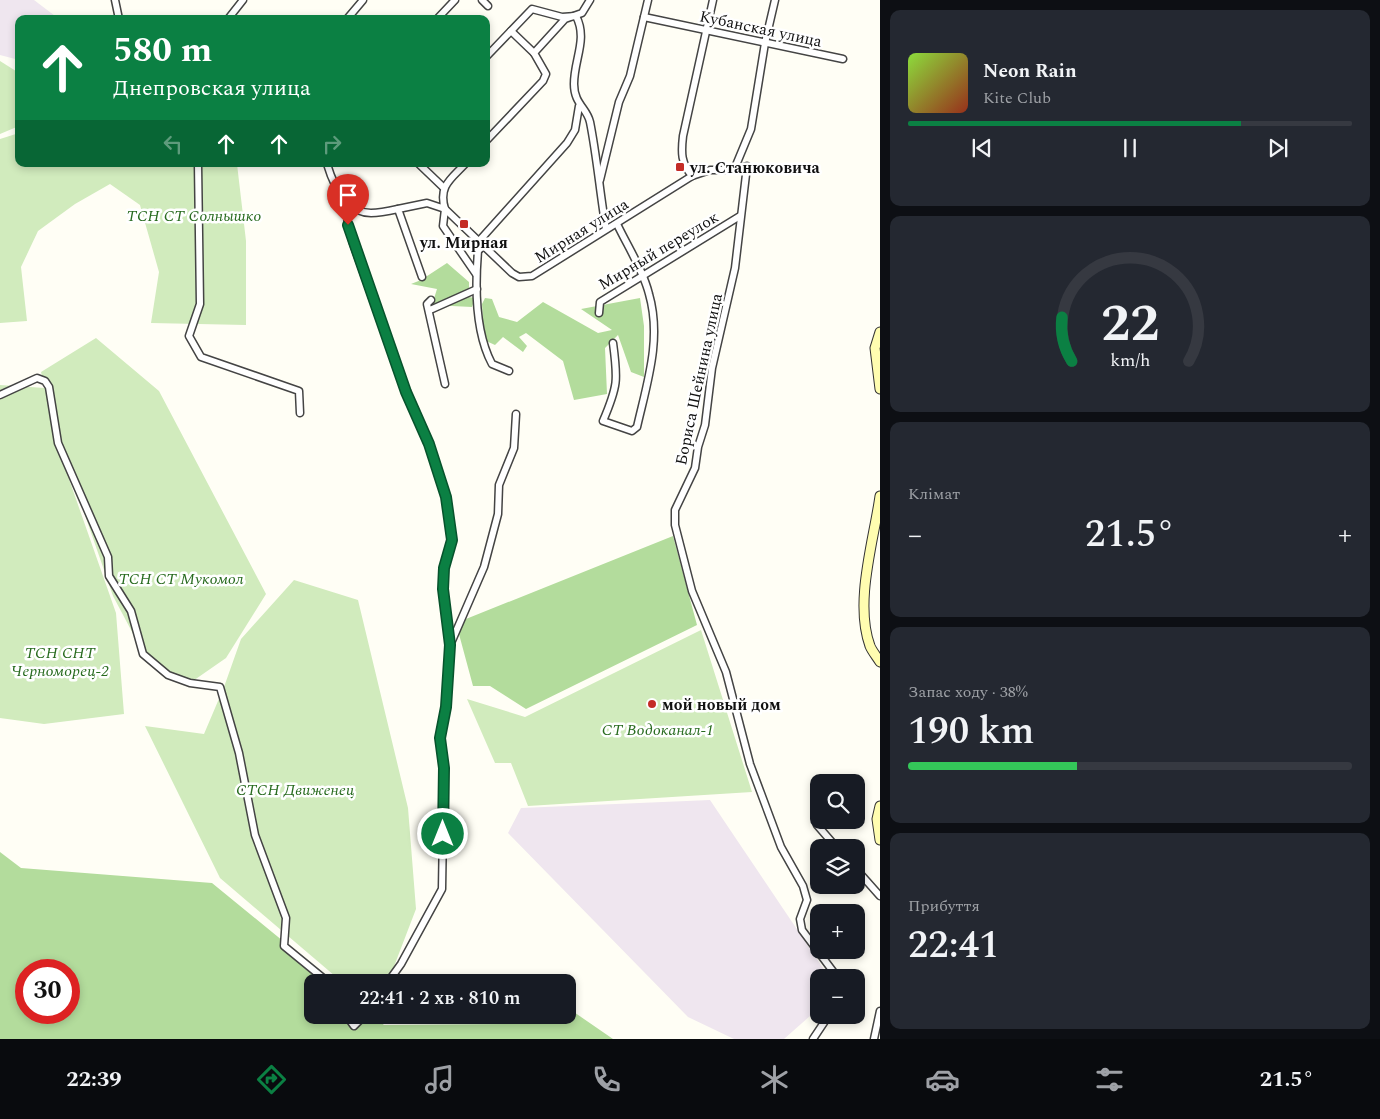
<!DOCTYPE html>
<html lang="uk">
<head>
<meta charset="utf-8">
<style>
	body { margin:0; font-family:Spectral,serif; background:#242831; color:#f1f3f6; height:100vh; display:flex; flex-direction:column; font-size:19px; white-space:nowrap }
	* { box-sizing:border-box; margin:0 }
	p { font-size:16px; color:#9ea1a6 }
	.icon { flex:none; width:28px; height:28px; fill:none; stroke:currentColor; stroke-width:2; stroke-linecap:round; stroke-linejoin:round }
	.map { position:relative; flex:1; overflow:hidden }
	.details { display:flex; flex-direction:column; gap:10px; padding:10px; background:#0d0f14; width:500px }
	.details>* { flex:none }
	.hud { position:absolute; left:15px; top:15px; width:475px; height:152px; border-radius:10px; box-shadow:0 2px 8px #0003; background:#0b8043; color:#fff; overflow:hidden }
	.tools { position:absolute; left:810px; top:774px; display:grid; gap:10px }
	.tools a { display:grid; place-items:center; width:55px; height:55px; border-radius:10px; background:#171b24; box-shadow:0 2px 8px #0003; font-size:25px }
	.speed { position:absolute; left:15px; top:959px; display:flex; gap:10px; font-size:25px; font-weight:700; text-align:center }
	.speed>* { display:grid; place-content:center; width:65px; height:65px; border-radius:50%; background:#171b24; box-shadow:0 2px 8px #0003; line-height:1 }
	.speed .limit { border:8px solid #d22; background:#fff; color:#111 }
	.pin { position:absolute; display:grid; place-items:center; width:42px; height:42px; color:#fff; margin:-51px -21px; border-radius:50% 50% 50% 0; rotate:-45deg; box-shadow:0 0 5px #0007 }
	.pin .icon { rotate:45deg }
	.me { position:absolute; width:55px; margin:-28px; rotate:0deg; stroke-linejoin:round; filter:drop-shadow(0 0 4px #0008) }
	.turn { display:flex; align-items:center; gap:18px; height:105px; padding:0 15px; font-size:22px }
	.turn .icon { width:65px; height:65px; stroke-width:2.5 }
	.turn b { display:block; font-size:35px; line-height:42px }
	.lanes { display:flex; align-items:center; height:48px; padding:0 15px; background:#0003; justify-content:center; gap:25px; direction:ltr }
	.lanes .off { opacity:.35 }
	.big { font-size:38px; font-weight:600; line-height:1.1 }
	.details .tile { flex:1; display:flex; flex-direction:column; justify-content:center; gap:8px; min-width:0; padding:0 18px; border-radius:10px; background:#242831 }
	.details .dial { align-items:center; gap:0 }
	.dial svg { height:130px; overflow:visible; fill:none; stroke:#363941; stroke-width:7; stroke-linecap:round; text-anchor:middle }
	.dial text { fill:#f1f3f6; stroke:none }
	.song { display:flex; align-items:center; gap:15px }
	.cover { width:60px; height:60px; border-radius:8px; background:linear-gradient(135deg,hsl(90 70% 55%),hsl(10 70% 35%)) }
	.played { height:5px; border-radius:2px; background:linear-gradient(90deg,#0b8043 75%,#363941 75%) }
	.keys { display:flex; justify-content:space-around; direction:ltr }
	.heat { display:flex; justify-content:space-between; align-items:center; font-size:28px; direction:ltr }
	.charge { height:8px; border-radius:4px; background:linear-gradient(90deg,#34c759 38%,#363941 0) }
	.trip { position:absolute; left:304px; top:974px; width:272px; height:50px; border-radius:10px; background:#171b24; box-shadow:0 2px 8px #0003; font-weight:600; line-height:50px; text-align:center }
	.menu { display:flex; height:80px; justify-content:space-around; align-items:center; background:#090b0e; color:#9ea1a6 }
	.menu .icon { width:35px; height:35px }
	.menu .current { color:#0b8043 }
	.menu b { font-size:22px; color:#f1f3f6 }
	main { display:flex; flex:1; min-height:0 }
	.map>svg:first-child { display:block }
</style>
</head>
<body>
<main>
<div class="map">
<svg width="880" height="1039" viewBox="0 0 880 1039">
	<rect width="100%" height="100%" fill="#fffef5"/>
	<g fill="#efe6ef">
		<path d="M0 0H34L59 19H19V60L0 55Z"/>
		<path d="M710 800 829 977 819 978V1008L784 1039H734L688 1017 508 833 521 808Z"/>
	</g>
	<g fill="#d1ebbd">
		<path d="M0 61 19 73V126L0 134Z"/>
		<path d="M19 133V164H237L246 241V325L151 323 159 272 140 205 110 184 75 204 38 231 21 267 27 321 0 323V139Z"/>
		<path d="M96 338 159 391 266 594 226 658 190 683 148 662 113 596 87 521 49 403 70 482 116 613 124 714 44 724 0 718V385L45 388 41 372Z"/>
		<path d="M294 580 358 600 408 808 416 909 388 982H342L220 878 145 726 204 734 224 687 241 639Z"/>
		<path d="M701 630 752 792 528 806 511 763H495L467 699 525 717Z"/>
	</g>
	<g fill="#b3dc9c" fill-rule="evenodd">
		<path d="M447 263 469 282V297L475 298 472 307 432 305 437 289 411 284 421 280Z"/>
		<path d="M485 298 492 299 499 317 517 322 543 302 598 333 612 330 581 309 640 298 644 326V377L631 372 618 335 605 348 607 394 574 400 563 361 526 333 519 337 527 346 523 352 503 337 495 345 484 340 482 304Z"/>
		<path d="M673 536 697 625 526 709 490 686H473L456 623Z"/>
		<path d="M0 852 21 868 212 883 333 982H312V1015H372L384 1025 505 1024 531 1015H568V1008L613 1039H0ZM26 970H69V1012H26Z"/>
	</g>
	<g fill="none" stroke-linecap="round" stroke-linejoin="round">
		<defs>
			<g id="street">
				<path d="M115 0 119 19"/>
				<path d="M482 0 488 6"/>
				<path d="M644 17 843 59"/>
				<path d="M228 19 243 0"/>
				<path d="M347 19 363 0"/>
				<path d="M437 19 455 0"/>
				<path d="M511 31 534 53"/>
				<path d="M486 57 532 9 562 17 576 16C588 39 574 59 574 84 574 104 587 108 590 122 597 157 600 194 606 229"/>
				<path d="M486 141 543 81 546 74 534 53 565 19 582 13 590 0"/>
				<path d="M198 164 200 304 189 336 201 357 299 391 300 413"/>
				<path d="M327 164C333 184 345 213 371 213 380 213 389 211 398 209"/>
				<path d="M419 164 444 188"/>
				<path d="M734 170 751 129 765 43 775 0"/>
				<path d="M692 176C681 163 681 153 683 136L713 0"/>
				<path d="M600 180 619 102 630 76 648 0"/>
				<path d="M346 203 348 225 353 243 406 392 429 443 446 497 451 540 444 568 443 589 450 645 446 707 440 738 444 768 442 889 401 964 388 982"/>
				<path d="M445 209 512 273 519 277 532 276 692 176 710 170H734L747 166 735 268 712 368 705 425 698 447 695 468 675 510V525L692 591 726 672 750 764 781 847 803 886 807 900 800 919 802 930 838 978"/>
				<path d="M445 209 443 226 476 274"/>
				<path d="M479 241 567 143 575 130 579 106"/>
				<path d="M484 245 478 251C475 287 475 332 492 364L509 371"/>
				<path d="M422 277 398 209 427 203 445 209C438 186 451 179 465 164"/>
				<path d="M431 300 427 304 445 384"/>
				<path d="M430 310 477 289"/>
				<path d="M599 313 600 302 740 216"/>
				<path d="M613 343C618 380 618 386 603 421L632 431 637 427C647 383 662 339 649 294 643 270 628 247 617 224"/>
				<path d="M0 395 37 378 45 381 49 387 58 443 108 557 109 576 131 611 143 654 168 675 190 683 220 687 239 753 255 835 286 918 284 946 328 982"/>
				<path d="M451 643 484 567 498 514 499 485 514 448 516 414"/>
				<path d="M817 825 837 848"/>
				<path d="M856 869 880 896"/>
				<path d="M346 1015 354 1026 365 1015"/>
				<path d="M813 1039 829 1015"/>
				<path d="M874 1039 880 1011"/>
			</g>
			<g id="secondary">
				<path d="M880 332 875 348 880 389"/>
				<path d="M880 496C874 540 854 602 870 646 872 651 877 657 880 662"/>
				<path d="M880 806 877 819 880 840"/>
			</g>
		</defs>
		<use href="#street" stroke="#444" stroke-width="9"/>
		<use href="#secondary" stroke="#333" stroke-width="11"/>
		<use href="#street" stroke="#fff" stroke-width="6"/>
		<use href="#secondary" stroke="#fffdb0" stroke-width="9"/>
	</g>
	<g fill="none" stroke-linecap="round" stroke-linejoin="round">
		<defs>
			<path id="route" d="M348 225 406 392 429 444 446 497 452 540 444 568 443 589 450 645 446 707 440 738 444 768 443 834"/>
		</defs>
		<use href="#route" stroke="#07532c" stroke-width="12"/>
		<use href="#route" stroke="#0b8043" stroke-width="9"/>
	</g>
	<g fill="#c42c26" stroke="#fff" stroke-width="2">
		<rect x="675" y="162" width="10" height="10" rx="2.5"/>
		<rect x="459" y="219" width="10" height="10" rx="2.5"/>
		<circle cx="652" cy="704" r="5"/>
	</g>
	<g text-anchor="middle" stroke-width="5" stroke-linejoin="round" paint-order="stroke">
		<g font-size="16" fill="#111" stroke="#fff">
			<text transform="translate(761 28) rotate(12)" y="6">Кубанская улица</text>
			<text transform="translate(581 230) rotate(-32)" y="6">Мирная улица</text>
			<text transform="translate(658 250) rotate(-31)" y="6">Мирный переулок</text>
			<text transform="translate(698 379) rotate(-78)" y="6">Бориса Шейнина улица</text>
		</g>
		<g font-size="16" font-weight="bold" fill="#111" stroke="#fff" text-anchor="start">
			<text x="690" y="173">ул. Станюковича</text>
			<text x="464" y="248" text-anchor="middle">ул. Мирная</text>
			<text x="662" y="710">мой новый дом</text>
		</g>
		<g font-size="16" font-style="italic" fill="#286b1f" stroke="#fff">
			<text x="194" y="221">ТСН СТ Солнышко</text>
			<text x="181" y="584">ТСН СТ Мукомол</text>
			<text x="60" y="658">ТСН СНТ<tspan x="60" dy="18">Черноморец-2</tspan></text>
			<text x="658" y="735">СТ Водоканал-1</text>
			<text x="295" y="795">СТСН Движенец</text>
		</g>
	</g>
</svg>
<div class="tools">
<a><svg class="icon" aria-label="search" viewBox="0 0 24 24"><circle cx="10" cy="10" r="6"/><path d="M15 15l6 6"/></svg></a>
<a><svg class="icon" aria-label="layers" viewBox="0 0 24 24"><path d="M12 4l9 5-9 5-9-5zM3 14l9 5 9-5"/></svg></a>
<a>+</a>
<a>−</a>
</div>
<div class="speed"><div class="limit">30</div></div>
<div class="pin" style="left:348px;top:225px;background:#d93025"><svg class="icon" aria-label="arrive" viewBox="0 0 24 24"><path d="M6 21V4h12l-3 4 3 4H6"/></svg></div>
<svg class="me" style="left:443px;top:834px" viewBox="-20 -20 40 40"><circle r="17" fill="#0b8043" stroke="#fff" stroke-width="3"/><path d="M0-11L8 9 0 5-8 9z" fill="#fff"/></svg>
<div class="trip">22:41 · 2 хв · 810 m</div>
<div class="hud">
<div class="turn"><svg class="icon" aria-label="ahead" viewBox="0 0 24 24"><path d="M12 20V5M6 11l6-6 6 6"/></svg><div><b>580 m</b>Днепровская улица</div></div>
<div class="lanes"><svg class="icon off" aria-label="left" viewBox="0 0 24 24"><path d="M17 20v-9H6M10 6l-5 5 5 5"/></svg><svg class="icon" aria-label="ahead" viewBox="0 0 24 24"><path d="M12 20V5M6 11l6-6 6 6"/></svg><svg class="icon" aria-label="ahead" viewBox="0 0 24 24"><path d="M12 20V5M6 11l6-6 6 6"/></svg><svg class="icon off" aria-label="right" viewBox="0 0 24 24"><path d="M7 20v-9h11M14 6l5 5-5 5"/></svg></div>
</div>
</div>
<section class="details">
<div class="tile">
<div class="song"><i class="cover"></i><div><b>Neon Rain</b><p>Kite Club</p></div></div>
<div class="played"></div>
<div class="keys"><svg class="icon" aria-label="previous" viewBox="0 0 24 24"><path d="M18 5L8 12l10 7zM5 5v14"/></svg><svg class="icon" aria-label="pause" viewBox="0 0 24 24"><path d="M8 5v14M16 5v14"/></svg><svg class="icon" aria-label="next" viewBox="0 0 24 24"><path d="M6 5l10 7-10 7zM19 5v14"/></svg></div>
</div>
<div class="tile dial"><svg viewBox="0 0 100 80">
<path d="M14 69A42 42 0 1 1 86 69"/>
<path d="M14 69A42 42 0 0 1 8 42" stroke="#0b8043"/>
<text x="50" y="56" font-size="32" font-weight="700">22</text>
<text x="50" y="72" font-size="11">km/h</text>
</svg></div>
<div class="tile"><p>Клімат</p>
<div class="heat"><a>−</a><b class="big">21.5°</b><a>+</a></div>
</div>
<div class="tile"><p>Запас ходу · 38%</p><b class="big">190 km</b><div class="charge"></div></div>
<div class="tile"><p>Прибуття</p><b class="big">22:41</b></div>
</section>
</main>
<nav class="menu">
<b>22:39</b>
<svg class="icon current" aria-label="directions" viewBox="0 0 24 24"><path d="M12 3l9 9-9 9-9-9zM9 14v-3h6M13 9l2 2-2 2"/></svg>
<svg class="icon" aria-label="music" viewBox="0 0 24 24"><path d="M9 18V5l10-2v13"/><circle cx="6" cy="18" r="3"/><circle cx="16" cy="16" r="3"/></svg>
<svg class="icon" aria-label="phone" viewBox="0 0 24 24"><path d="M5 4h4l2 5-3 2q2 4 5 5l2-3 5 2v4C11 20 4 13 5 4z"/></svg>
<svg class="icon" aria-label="climate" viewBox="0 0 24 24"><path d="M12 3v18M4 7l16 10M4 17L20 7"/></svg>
<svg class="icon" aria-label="car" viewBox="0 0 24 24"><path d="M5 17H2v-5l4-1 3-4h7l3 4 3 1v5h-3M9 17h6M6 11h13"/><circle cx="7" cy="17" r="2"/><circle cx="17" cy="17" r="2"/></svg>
<svg class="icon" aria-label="filters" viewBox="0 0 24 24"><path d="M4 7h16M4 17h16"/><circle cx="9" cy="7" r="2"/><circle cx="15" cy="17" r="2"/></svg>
<b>21.5°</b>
</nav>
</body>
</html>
